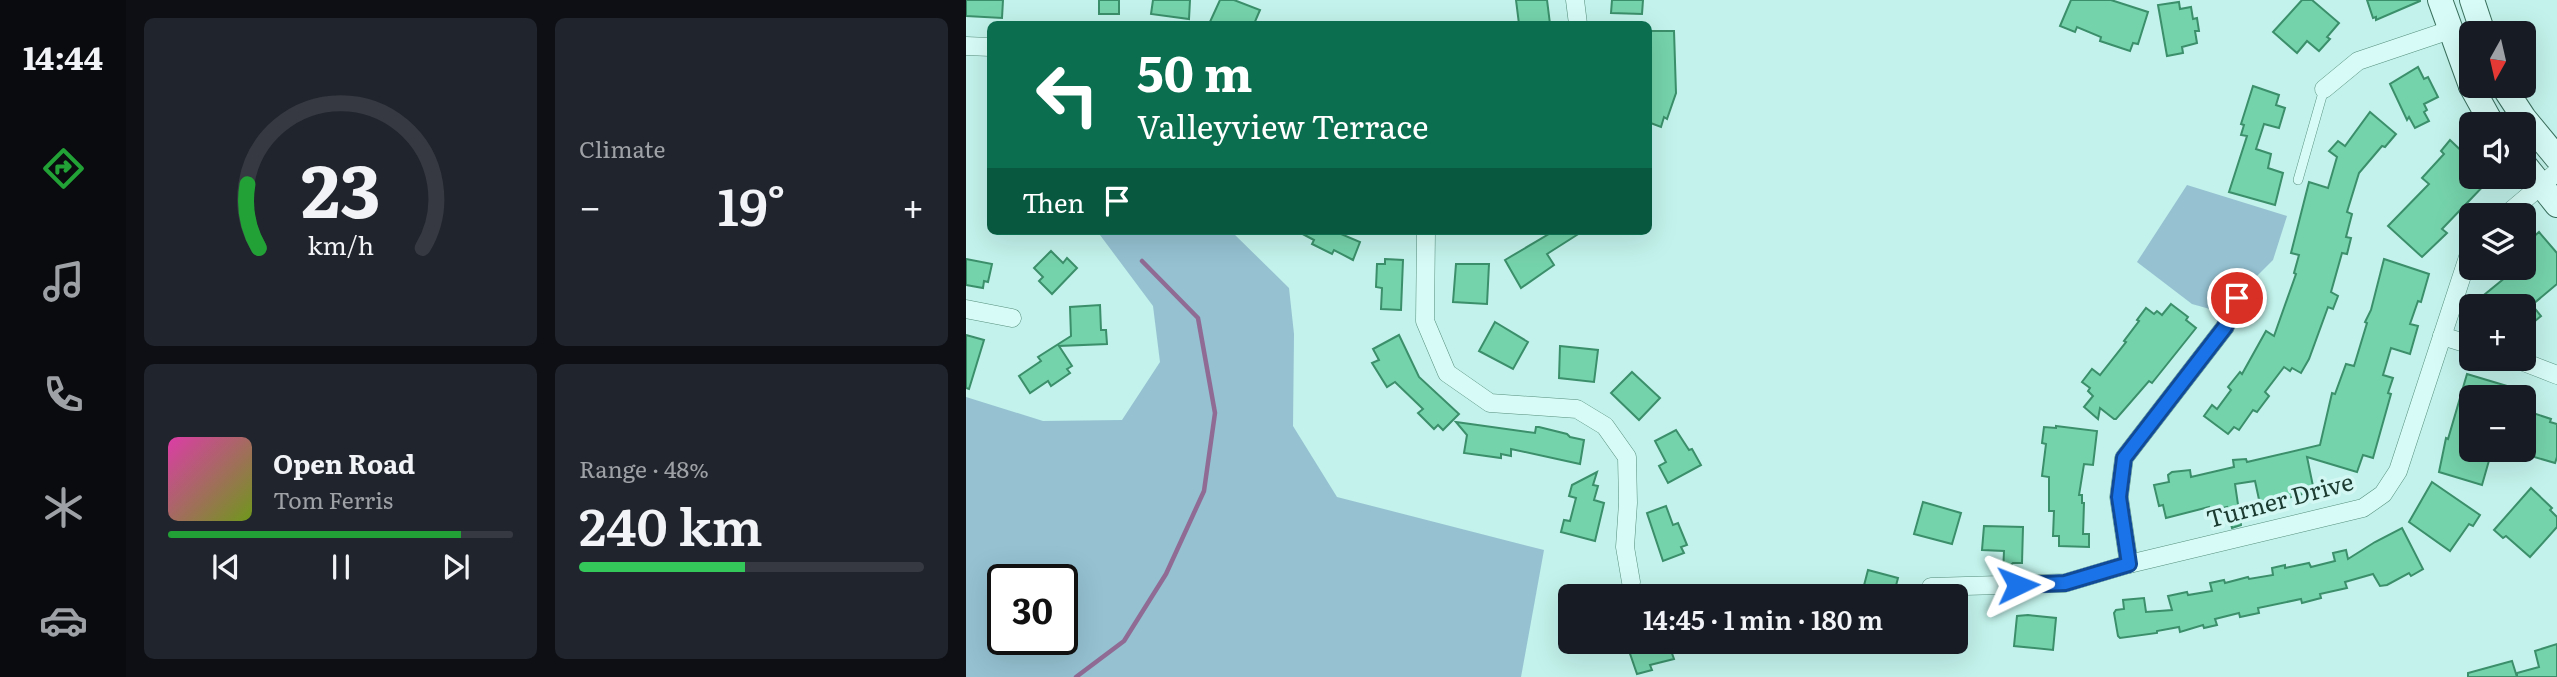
<!DOCTYPE html>
<html lang="en">
<head>
<meta charset="utf-8">
<style>
	body { margin:0; font-family:Literata,serif; background:#20242c; color:#f1f3f6; height:100vh; display:flex; flex-direction:column; font-size:26px; white-space:nowrap }
	* { box-sizing:border-box; margin:0 }
	p { font-size:23px; color:#9ea1a6 }
	.icon { flex:none; width:38px; height:38px; fill:none; stroke:currentColor; stroke-width:2; stroke-linecap:round; stroke-linejoin:round }
	.map { position:relative; flex:1; overflow:hidden }
	.side { display:flex; flex-direction:column; gap:18px; padding:18px; background:#0d0f14; width:840px }
	.side>* { flex:none }
	.guide { position:absolute; left:21px; top:21px; width:665px; height:214px; border-radius:10px; box-shadow:0 7px 28px #0002; background:#0b6e4f; color:#fff; overflow:hidden }
	.needle { width:46px; rotate:188deg }
	.controls { position:absolute; left:1493px; top:21px; display:grid; gap:14px }
	.controls a { display:grid; place-items:center; width:77px; height:77px; border-radius:10px; background:#171b24; box-shadow:0 7px 28px #0002; font-size:35px }
	.speed { position:absolute; left:21px; top:564px; display:flex; gap:14px; font-size:35px; font-weight:700; text-align:center }
	.speed>* { display:grid; place-content:center; width:91px; height:91px; border-radius:50%; background:#171b24; box-shadow:0 7px 28px #0002; line-height:1 }
	.speed .limit { border:4px solid #111; border-radius:10px; background:#fff; color:#111 }
	.pin { position:absolute; display:grid; place-items:center; width:60px; height:60px; color:#fff; margin:-30px; border:4px solid #fff; border-radius:50%; box-shadow:0 2px 7px #0007 }
	.me { position:absolute; width:77px; margin:-38px; rotate:88deg; stroke-linejoin:round; filter:drop-shadow(0 0 5px #0008) }
	.turn { display:flex; align-items:center; gap:24px; height:147px; padding:0 35px; font-size:32px }
	.turn .icon { width:91px; height:91px; stroke-width:2.5 }
	.turn b { display:block; font-size:49px; line-height:60px }
	.then { display:flex; align-items:center; height:66px; padding:0 35px; background:#0003; gap:14px; font-size:26px }
	.big { font-size:52px; font-weight:600; line-height:1.1 }
	.side .card { flex:1; display:flex; flex-direction:column; justify-content:center; gap:10px; min-width:0; padding:0 24px; border-radius:10px; background:#20242c }
	.side .dial { align-items:center; gap:0 }
	.dial svg { height:182px; overflow:visible; fill:none; stroke:#363941; stroke-width:7; stroke-linecap:round; text-anchor:middle }
	.dial text { fill:#f1f3f6; stroke:none }
	.song { display:flex; align-items:center; gap:21px }
	.cover { width:84px; height:84px; border-radius:10px; background:linear-gradient(135deg,hsl(320 70% 55%),hsl(80 70% 35%)) }
	.played { height:7px; border-radius:4px; background:linear-gradient(90deg,#22a236 85%,#363941 85%) }
	.keys { display:flex; justify-content:space-around; direction:ltr }
	.heat { display:flex; justify-content:space-between; align-items:center; font-size:38px; direction:ltr }
	.charge { height:10px; border-radius:5px; background:linear-gradient(90deg,#34c759 48%,#363941 0) }
	.side .tiles { flex:1; display:grid; gap:18px; grid-template-columns:repeat(2,1fr) }
	.trip { position:absolute; left:592px; top:584px; width:410px; height:70px; border-radius:10px; background:#171b24; box-shadow:0 7px 28px #0002; font-weight:600; line-height:70px; text-align:center }
	main { display:flex; flex:1; min-height:0 }
	.tabs { display:flex; flex-direction:column; width:126px; justify-content:space-around; align-items:center; background:#090b0e; color:#9ea1a6 }
	.tabs .icon { width:49px; height:49px }
	.tabs .on { color:#22a236 }
	.tabs b { font-size:32px; color:#f1f3f6 }
	.map>svg:first-child { display:block }
</style>
</head>
<body>
<main>
<nav class="tabs">
<b>14:44</b>
<svg class="icon on" aria-label="directions" viewBox="0 0 24 24"><path d="M12 3l9 9-9 9-9-9zM9 14v-3h6M13 9l2 2-2 2"/></svg>
<svg class="icon" aria-label="music" viewBox="0 0 24 24"><path d="M9 18V5l10-2v13"/><circle cx="6" cy="18" r="3"/><circle cx="16" cy="16" r="3"/></svg>
<svg class="icon" aria-label="phone" viewBox="0 0 24 24"><path d="M5 4h4l2 5-3 2q2 4 5 5l2-3 5 2v4C11 20 4 13 5 4z"/></svg>
<svg class="icon" aria-label="climate" viewBox="0 0 24 24"><path d="M12 3v18M4 7l16 10M4 17L20 7"/></svg>
<svg class="icon" aria-label="car" viewBox="0 0 24 24"><path d="M5 17H2v-5l4-1 3-4h7l3 4 3 1v5h-3M9 17h6M6 11h13"/><circle cx="7" cy="17" r="2"/><circle cx="17" cy="17" r="2"/></svg>
</nav>
<section class="side">
<div class="tiles">
<div class="card dial"><svg viewBox="0 0 100 80">
<path d="M14 69A42 42 0 1 1 86 69"/>
<path d="M14 69A42 42 0 0 1 9 41" stroke="#22a236"/>
<text x="50" y="56" font-size="32" font-weight="700">23</text>
<text x="50" y="72" font-size="11">km/h</text>
</svg></div>
<div class="card"><p>Climate</p>
<div class="heat"><a>−</a><b class="big">19°</b><a>+</a></div>
</div>
<div class="card">
<div class="song"><i class="cover"></i><div><b>Open Road</b><p>Tom Ferris</p></div></div>
<div class="played"></div>
<div class="keys"><svg class="icon" aria-label="previous" viewBox="0 0 24 24"><path d="M18 5L8 12l10 7zM5 5v14"/></svg><svg class="icon" aria-label="pause" viewBox="0 0 24 24"><path d="M8 5v14M16 5v14"/></svg><svg class="icon" aria-label="next" viewBox="0 0 24 24"><path d="M6 5l10 7-10 7zM19 5v14"/></svg></div>
</div>
<div class="card"><p>Range · 48%</p><b class="big">240 km</b><div class="charge"></div></div>
</div>
</section>
<div class="map">
<svg width="1591" height="677" viewBox="0 0 1591 677">
	<rect width="100%" height="100%" fill="#c2f2eb"/>
	<g fill="#95c1d1" fill-rule="evenodd">
		<path d="M1221 185 1321 216 1307 260 1287 280C1260 271 1248 283 1251 311L1226 304 1171 262Z"/>
		<path d="M131 231H265L323 288 328 334 327 426 371 497 578 550 555 677H0V397L77 421 156 420 194 362 187 306ZM37 579H96V639H37Z"/>
	</g>
	<g fill="none" stroke-linecap="round" stroke-linejoin="round">
		<path stroke="#906b94" stroke-width="4.5" d="M110 677 158 641 200 574 238 491 249 413 232 318 176 261"/>
	</g>
	<g fill="#75d3ab" stroke="#3b8f6a" stroke-width="2">
		<path d="M0 0H37L36 18 0 16Z"/>
		<rect x="133" y="0" width="20" height="14"/>
		<path d="M187 0H224L223 19 185 14Z"/>
		<path d="M254 0H268L294 10 288 24H243Z"/>
		<path d="M550 0H581L584 24H553Z"/>
		<path d="M646 0H677L676 14 645 13Z"/>
		<path d="M1105 0H1145L1182 12 1172 44 1167 43 1164 51 1134 41 1135 37 1111 27 1109 32 1094 26Z"/>
		<path d="M1336 0H1346L1373 23 1361 37 1364 39 1353 51 1341 41 1331 53 1307 32Z"/>
		<path d="M1401 0H1454V1L1410 20V17L1407 18Z"/>
		<path d="M1213 2 1214 9 1225 7 1227 19 1231 18 1233 31H1229L1231 43 1216 47 1217 53 1201 56 1192 5Z"/>
		<path d="M682 31H708L710 93 701 119 698 117 695 127 682 122Z"/>
		<path d="M1452 67 1458 79 1462 77 1472 97 1458 104 1461 110 1458 112 1463 121 1449 128 1443 117 1441 120 1424 84Z"/>
		<path d="M1287 86 1313 95 1310 105 1319 108 1313 128 1298 124 1290 149 1305 154 1302 168 1317 173 1309 205 1263 192 1281 136 1275 135 1278 125 1275 124Z"/>
		<path d="M1404 112 1430 134 1419 147 1416 146 1393 173 1381 212 1386 214 1380 237 1385 238 1381 254 1376 253 1365 292 1372 296 1367 309 1362 307 1343 359 1335 373 1326 368 1324 371 1318 367 1299 392 1303 396 1291 412 1287 410 1273 430 1268 427 1262 434 1238 416 1246 405 1251 409 1265 390 1262 387 1274 372 1276 374 1300 331 1308 336 1330 274 1328 273 1333 255 1325 253 1343 182 1362 188 1371 157 1363 151 1372 141 1379 146Z"/>
		<path d="M1484 140 1505 160V177H1526L1476 229 1481 233 1456 257 1422 226 1463 184 1456 178 1478 154 1475 151Z"/>
		<path d="M331 231H368L394 242 387 260 368 250 366 254 346 244 348 240Z"/>
		<path d="M588 231H617L581 254 588 265 555 288 539 260Z"/>
		<path d="M1573 232 1591 253V284L1566 305 1575 316 1563 326 1558 319V306H1527L1518 295 1551 268H1558V245Z"/>
		<path d="M85 251 97 263 101 258 111 268 86 294 73 281 77 277 68 268Z"/>
		<path d="M0 259 26 264 22 282 18 281 17 288 0 285Z"/>
		<path d="M419 259 437 260 435 310 415 309 416 288 410 287 411 264H419Z"/>
		<path d="M1418 259 1463 274 1455 302 1452 301 1444 324 1452 326 1444 354 1425 348 1417 375 1427 378 1422 393 1425 394 1407 458 1397 455 1391 472 1341 457 1348 491 1314 500 1294 504 1289 481 1269 484 1275 525 1266 528 1261 507 1244 511 1243 507 1200 518 1197 505 1193 506 1188 485 1203 482 1202 475 1206 472 1224 470 1225 477 1268 467 1267 460 1280 459 1281 462 1354 445 1366 393 1369 394 1380 364 1388 366 1401 323 1399 322 1405 310Z"/>
		<path d="M490 264H523L521 304 487 302Z"/>
		<path d="M1205 304 1222 317 1220 320 1230 328 1186 383 1183 381 1150 419H1148L1134 408 1132 419 1118 407 1127 396 1122 391 1124 388 1116 382 1126 369 1134 375 1160 342 1158 341 1173 321 1171 320 1180 308 1188 314 1191 311 1196 315Z"/>
		<path d="M134 305 135 330H140L141 344 93 346 106 366 101 369 104 373 85 386 82 381 64 393 53 376 75 361 72 357 105 336 104 307Z"/>
		<path d="M529 322 562 342 547 369 513 351Z"/>
		<path d="M0 335 18 340 3 389 0 388Z"/>
		<path d="M433 335 453 377 493 414 477 430 472 425 468 429 452 413 457 409 429 382 421 387 406 363 413 360 407 349Z"/>
		<path d="M594 346 632 350 628 382 593 378Z"/>
		<path d="M666 372 694 398 673 420 645 393Z"/>
		<path d="M1501 374 1541 386 1538 397H1505V450H1526L1516 485 1473 472 1480 438 1482 439Z"/>
		<path d="M1558 410 1585 419 1584 422 1591 424V457L1589 463 1558 454Z"/>
		<path d="M490 422 569 433 570 427H573L601 434 604 437 618 440 614 464 545 449V456L535 454V458L498 453 501 435Z"/>
		<path d="M1090 426 1131 431 1127 465 1118 464 1113 495H1116V503H1118L1117 534H1123V547L1093 546V536H1087L1088 511H1083V477L1076 476 1080 444 1076 443 1078 427 1090 428Z"/>
		<path d="M710 430 723 450 726 449 735 465 702 483 693 466 700 462 689 441Z"/>
		<path d="M631 472 627 485 632 486 628 500 638 503 629 541 595 532 598 520 604 521 610 498 603 496 606 485Z"/>
		<path d="M1466 482 1514 515 1507 526 1503 524 1484 551 1443 522Z"/>
		<path d="M1565 488 1586 508 1584 510 1591 517V527L1564 557 1540 536 1537 538 1528 530Z"/>
		<path d="M957 502 995 513 986 544 948 534Z"/>
		<path d="M700 506 707 525 712 523 721 545 715 547 718 553 697 561 681 513Z"/>
		<path d="M1018 526 1057 527 1056 563H1047L1037 572 1038 551 1016 550Z"/>
		<path d="M1436 528 1457 569 1445 576 1443 573 1421 585 1414 586 1407 574 1379 582 1381 588 1354 594 1355 598 1336 603 1335 599 1292 608 1293 613 1274 617 1273 613 1249 619 1251 625 1238 628 1237 625 1214 632 1213 627 1191 631V633L1154 638 1152 636 1148 613 1150 610 1158 609 1157 600 1178 598 1180 612 1206 610 1202 596 1221 592 1222 595 1246 591 1244 583 1258 580 1259 583 1282 577 1283 579 1307 575 1306 568 1319 565V568L1343 563 1345 567 1369 561 1367 553 1380 550 1382 559 1409 542Z"/>
		<path d="M902 570 932 578 927 597H895Z"/>
		<path d="M1062 615 1090 618 1087 650 1048 646 1051 616Z"/>
		<path d="M660 642H702L708 659 684 665 686 670 671 674Z"/>
		<path d="M1591 644V677H1551V673L1573 667 1569 651Z"/>
		<path d="M1546 661 1551 677H1502V673Z"/>
	</g>
	<g fill="none" stroke-linecap="round" stroke-linejoin="round">
		<defs>
			<path id="service" d="M1332 180 1358 89"/>
			<g id="minor">
				<path d="M609 0 612 24"/>
				<path d="M0 46 24 47"/>
				<path d="M1358 89 1392 61 1484 30"/>
				<path d="M1540 215 1591 172"/>
				<path d="M460 231 459 321 481 373 524 403 611 409 639 426 661 457 662 503 659 547 665 582"/>
				<path d="M0 309 46 318"/>
				<path d="M1476 336 1505 345"/>
				<path d="M1550 359 1591 375"/>
				<path d="M1163 564 1153 497 1158 458 1259 327 1271 298"/>
				<path d="M965 587 1099 583 1163 564 1397 508 1417 494 1432 471 1505 248"/>
			</g>
			<g id="secondary">
				<path d="M1474 0 1505 86"/>
				<path d="M1506 0 1517 33"/>
				<path d="M1505 86 1526 124"/>
				<path d="M1537 86 1558 118 1591 158"/>
				<path d="M1558 164 1591 205"/>
			</g>
		</defs>
		<use href="#service" stroke="#578e7d" stroke-width="10"/>
		<use href="#minor" stroke="#578e7d" stroke-width="19"/>
		<use href="#secondary" stroke="#3b705e" stroke-width="26"/>
		<use href="#service" stroke="#d7fcf7" stroke-width="9"/>
		<use href="#minor" stroke="#d7fcf7" stroke-width="18"/>
		<use href="#secondary" stroke="#d7fcf7" stroke-width="24"/>
	</g>
	<g fill="none" stroke-linecap="round" stroke-linejoin="round">
		<defs>
			<path id="route" d="M1052 585 1099 583 1163 564 1153 497 1158 458 1259 327 1271 298"/>
		</defs>
		<use href="#route" stroke="#114b97" stroke-width="18"/>
		<use href="#route" stroke="#1a73e8" stroke-width="12"/>
	</g>
	<g text-anchor="middle" stroke-width="7" stroke-linejoin="round" paint-order="stroke">
		<g font-size="24" fill="#1d3c31" stroke="#d3f8f4">
			<text transform="translate(1314 501) rotate(-15)" y="8">Turner Drive</text>
		</g>
	</g>
</svg>
<div class="controls">
<a><svg class="needle" viewBox="-14 -14 28 28"><path d="M0-13l5 13h-10z" fill="#e53935"/><path d="M0 13l5-13h-10z" fill="#9ea1a6"/></svg></a>
<a><svg class="icon" aria-label="sound" viewBox="0 0 24 24"><path d="M4 9h4l5-4v14l-5-4H4zM17 9q2 3 0 6"/></svg></a>
<a><svg class="icon" aria-label="layers" viewBox="0 0 24 24"><path d="M12 4l9 5-9 5-9-5zM3 14l9 5 9-5"/></svg></a>
<a>+</a>
<a>−</a>
</div>
<div class="speed"><div class="limit">30</div></div>
<div class="pin" style="left:1271px;top:298px;background:#d93025"><svg class="icon" aria-label="arrive" viewBox="0 0 24 24"><path d="M6 21V4h12l-3 4 3 4H6"/></svg></div>
<svg class="me" style="left:1052px;top:585px" viewBox="-20 -20 40 40"><path d="M0-17L14 15 0 8-14 15z" fill="#1a73e8" stroke="#fff" stroke-width="4"/></svg>
<div class="trip">14:45 · 1 min · 180 m</div>
<div class="guide">
<div class="turn"><svg class="icon" aria-label="left" viewBox="0 0 24 24"><path d="M17 20v-9H6M10 6l-5 5 5 5"/></svg><div><b>50 m</b>Valleyview Terrace</div></div>
<div class="then">Then<svg class="icon" aria-label="arrive" viewBox="0 0 24 24"><path d="M6 21V4h12l-3 4 3 4H6"/></svg></div>
</div>
</div>
</main>
</body>
</html>
